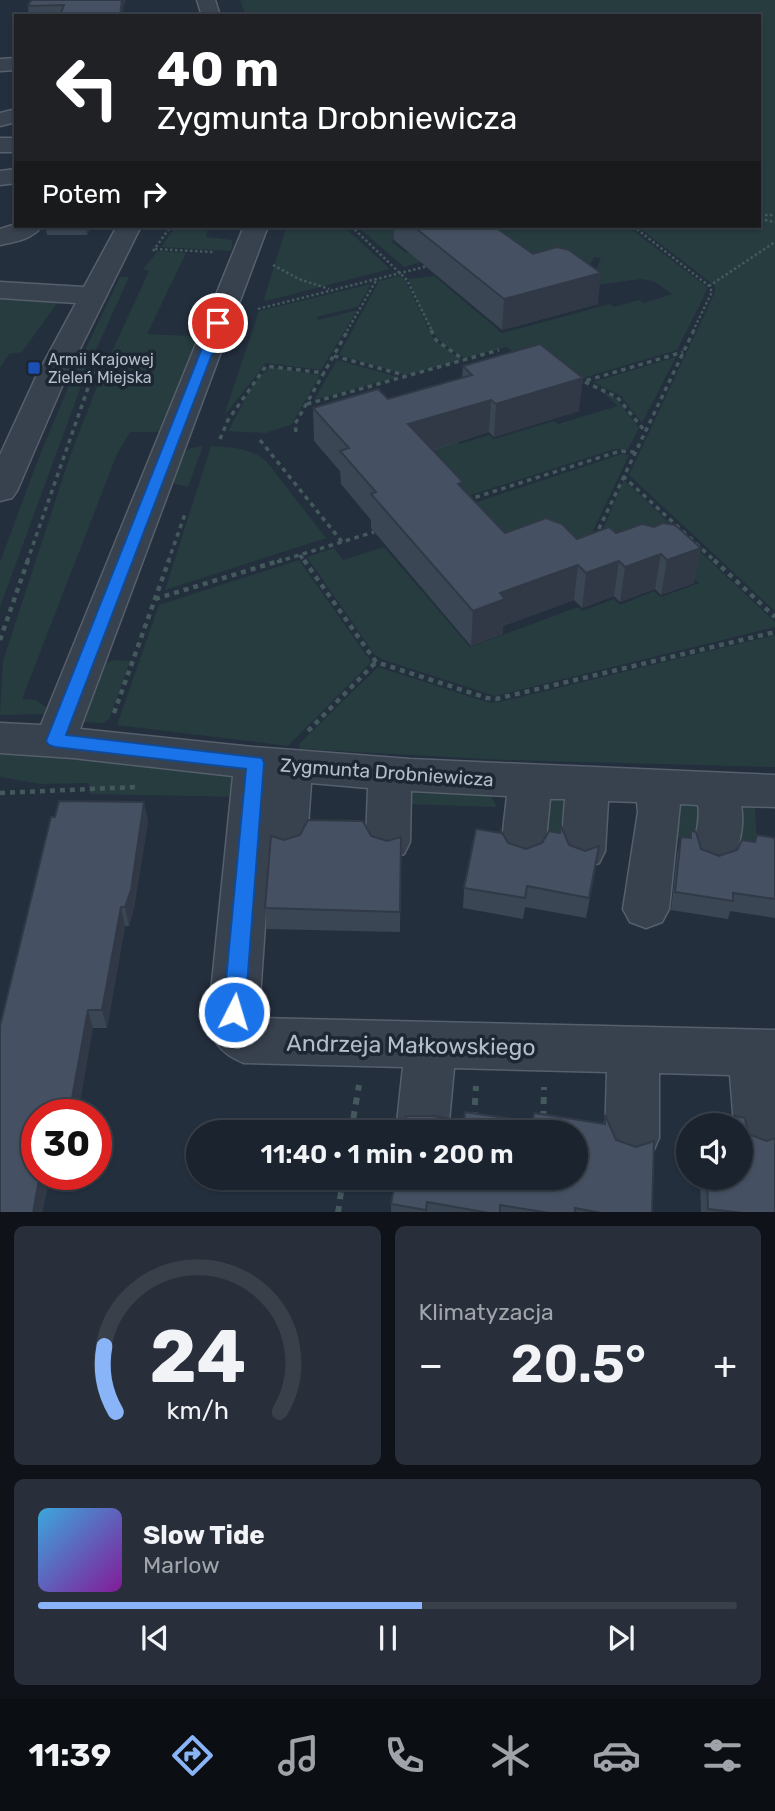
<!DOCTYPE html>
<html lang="pl">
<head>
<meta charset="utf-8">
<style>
	body { margin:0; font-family:Rubik,sans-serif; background:#282f3a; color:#f1f3f6; height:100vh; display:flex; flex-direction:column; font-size:26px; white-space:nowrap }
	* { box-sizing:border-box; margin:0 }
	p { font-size:23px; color:#a0a4aa }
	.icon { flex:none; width:38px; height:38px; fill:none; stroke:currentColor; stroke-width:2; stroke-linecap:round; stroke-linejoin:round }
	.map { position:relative; height:1212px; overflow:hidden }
	.side { display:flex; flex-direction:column; gap:14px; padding:14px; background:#0f1319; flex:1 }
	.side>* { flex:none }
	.hud { position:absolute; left:14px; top:14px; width:747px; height:214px; border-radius:0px; box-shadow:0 2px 5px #0004,0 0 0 2px #39404a; background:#202124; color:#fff; overflow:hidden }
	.controls { position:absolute; left:676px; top:1113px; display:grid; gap:14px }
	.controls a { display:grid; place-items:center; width:77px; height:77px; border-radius:50%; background:#1b232e; box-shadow:0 2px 5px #0004,0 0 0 2px #39404a; font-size:35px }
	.speed { position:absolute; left:21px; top:1099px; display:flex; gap:14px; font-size:35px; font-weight:700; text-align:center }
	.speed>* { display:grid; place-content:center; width:91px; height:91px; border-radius:50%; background:#1b232e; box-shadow:0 2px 5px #0004,0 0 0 2px #39404a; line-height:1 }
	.speed .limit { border:10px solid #d22; background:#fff; color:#111 }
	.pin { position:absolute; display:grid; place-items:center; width:60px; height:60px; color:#fff; margin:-30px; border:4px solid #fff; border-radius:50%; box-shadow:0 2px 7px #0007 }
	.me { position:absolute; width:77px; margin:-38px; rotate:5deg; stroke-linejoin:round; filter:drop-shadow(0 0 5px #0008) }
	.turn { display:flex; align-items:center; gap:24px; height:147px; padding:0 28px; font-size:32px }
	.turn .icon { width:91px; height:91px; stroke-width:2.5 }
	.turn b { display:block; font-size:49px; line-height:60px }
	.then { display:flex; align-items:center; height:66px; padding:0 28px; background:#0003; gap:14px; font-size:26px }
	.big { font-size:52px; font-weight:600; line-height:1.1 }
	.side .widget { flex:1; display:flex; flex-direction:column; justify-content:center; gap:10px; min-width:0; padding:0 24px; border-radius:10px; background:#282f3a }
	.side .dial { align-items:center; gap:0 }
	.dial svg { height:182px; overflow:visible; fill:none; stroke:#39404a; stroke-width:7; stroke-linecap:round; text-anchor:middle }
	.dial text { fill:#f1f3f6; stroke:none }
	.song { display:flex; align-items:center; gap:21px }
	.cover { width:84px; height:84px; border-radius:10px; background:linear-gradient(135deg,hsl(200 70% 55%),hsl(290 70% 35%)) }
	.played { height:7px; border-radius:4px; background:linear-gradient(90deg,#8ab4f8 55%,#39404a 55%) }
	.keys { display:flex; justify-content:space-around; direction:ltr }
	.heat { display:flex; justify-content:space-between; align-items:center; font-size:38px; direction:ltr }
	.side .tiles { flex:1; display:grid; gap:14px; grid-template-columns:1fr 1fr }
	.widget:last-child { grid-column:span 2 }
	.trip { position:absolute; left:186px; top:1120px; width:402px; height:70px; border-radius:35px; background:#1b232e; box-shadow:0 2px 5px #0004,0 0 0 2px #39404a; font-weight:600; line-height:70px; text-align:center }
	.dock { display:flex; height:112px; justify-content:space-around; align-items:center; background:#0b0e12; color:#a0a4aa }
	.dock .icon { width:49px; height:49px }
	.dock .current { color:#8ab4f8 }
	.dock b { font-size:32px; color:#f1f3f6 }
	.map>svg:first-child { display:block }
</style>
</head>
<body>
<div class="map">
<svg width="775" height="1213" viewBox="0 0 775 1213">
	<rect width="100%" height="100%" fill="#242f3e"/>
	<g fill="#263c3f">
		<path d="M240 0H775V611L629 475 715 292V286L637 226H760V16H246Z"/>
		<path d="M176 226H208L206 237 233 240 231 251 161 247Z"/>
		<path d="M297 226H343L390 269 266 301 264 299 286 228Z"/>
		<path d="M357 226H393L406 236 391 241 406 253 414 251 425 261 404 267Z"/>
		<path d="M460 226H627L707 287 706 292 677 350 543 390 522 360 507 347 465 358C428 339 424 315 408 279L434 276 502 333 610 304 614 307 639 300 644 303 672 294 653 281 641 279 590 286 601 258 594 257 580 284Z"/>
		<path d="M158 251 186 253 147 334 190 336 203 300 212 301 159 432H130L117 454 22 699 36 700 49 709 45 714 0 715 3 661 70 456 103 371 149 271 143 269Z"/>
		<path d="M399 276 405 280 434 340 462 360 407 375 339 355 379 281Z"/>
		<path d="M120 277H129L87 370 0 607V562L39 457 75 371Z"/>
		<path d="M371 284 358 307 316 317 319 320 357 310 321 370 266 363 224 416 259 311Z"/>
		<path d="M0 295 56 299 58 302 22 352 9 354 0 368Z"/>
		<path d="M676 357 642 423 621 396 593 382Z"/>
		<path d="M337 360 398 377 314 400Z"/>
		<path d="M270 367 320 375 291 425 265 433 228 431 254 383Z"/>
		<path d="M599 389 615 398 639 428 628 449H615L452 501 419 443 455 440 460 444 489 435 494 439 554 421 558 424 618 406Z"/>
		<path d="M203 446 188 487 172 483 180 454 191 448Z"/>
		<path d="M211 446C233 448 249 447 266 461L326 538 165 590Z"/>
		<path d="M622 454 629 455 581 556H529L459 508Z"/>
		<path d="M624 480 775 622V627L495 696 384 660 375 655 307 557 334 548 343 560 384 547 470 647 578 607 582 611 614 599 620 605 654 591 661 597 699 583 671 558 657 556 590 559Z"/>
		<path d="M299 560 371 662 288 746 117 725 159 605Z"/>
		<path d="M775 635V767L505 760 300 749 299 744 378 667 490 703 500 702Z"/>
		<path d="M114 660 130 661 109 719 102 723 83 722 81 716 104 663Z"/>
		<path d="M4 751H51L243 778 242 797 89 794V783L41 784 0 777V753Z"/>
		<path d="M412 793 491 796 497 807 402 804Z"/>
		<path d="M539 797H566L562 842 535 837Z"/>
		<path d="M667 800 695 802 698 813 695 842 666 836Z"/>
		<path d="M732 802 755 803 757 845 732 841Z"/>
	</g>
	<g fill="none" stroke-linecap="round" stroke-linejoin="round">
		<defs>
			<g id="minor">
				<path d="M197 0H215L220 16H202Z"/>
				<path d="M16 58V70L0 71V59Z"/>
				<path d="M16 109V122L0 126V113Z"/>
				<rect x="0" y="138" width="16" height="14"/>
				<path d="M16 169V183L0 185V171Z"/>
				<path d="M16 224V226H42C33 239 15 242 0 245V229Z"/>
				<path d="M117 226H141L66 377 17 491 12 498 0 501V455L36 377 76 303 0 298V282L84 287Z"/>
				<path d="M244 226H268L80 729 253 747 410 759 775 775V807L741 806C745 824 739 850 731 866L715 872 699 866C688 846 702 827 698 805L680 804 669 909 662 922 646 928 630 922 623 909 638 812 637 802 608 801 605 851 599 863 583 869 567 863 561 851 565 799H550L545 849 539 861 523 867 507 861 501 849 507 796 411 791 410 842 404 854 388 859 372 854 366 842 368 788 311 783 307 841 301 853 285 858 270 853 259 1012V1018L775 1030V1153L761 1158 742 1151 740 1125H734L730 1075 659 1073V1138L651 1156 632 1163 613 1156 605 1138 607 1072 454 1068 448 1132H396L403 1067 244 1063C219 1053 209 1039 209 1012L233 776 73 758 0 753V723L41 725Z"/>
			</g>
		</defs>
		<use href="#minor" stroke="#565f6c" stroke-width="3"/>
		<g stroke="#44595c" stroke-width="2.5" stroke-dasharray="2.5 2.5" stroke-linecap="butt">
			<path d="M760 215H775"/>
			<path d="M760 219 775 222"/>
			<path d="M351 226 407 280 432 331"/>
			<path d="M633 226 709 286 712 292 693 331"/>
			<path d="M155 249 213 252"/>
			<path d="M153 251 171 226"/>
			<path d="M273 265 299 279 329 289"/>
			<path d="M709 286 775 242"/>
			<path d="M258 309 428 266"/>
			<path d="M347 331 377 279"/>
		</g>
		<g stroke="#44595c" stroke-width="3.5" stroke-dasharray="4.5 4.5" stroke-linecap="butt">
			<path d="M431 330 436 340 464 360"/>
			<path d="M334 356 404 375"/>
			<path d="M585 382 617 397 644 430"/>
			<path d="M578 383 683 352"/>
			<path d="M307 404 499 350"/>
			<path d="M296 432 295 424 348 330"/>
			<path d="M220 439 228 420 266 366 325 373"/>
			<path d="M260 440 342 542"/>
			<path d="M623 476 716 562"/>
			<path d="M467 500 620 451 634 452"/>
			<path d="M595 537 694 330"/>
			<path d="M300 555 305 562"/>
			<path d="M27 562 94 371"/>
			<path d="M168 562 185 514"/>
			<path d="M277 562 374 532"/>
		</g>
		<g stroke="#44595c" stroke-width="4.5" stroke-dasharray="5 5" stroke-linecap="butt">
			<path d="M304 560 376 662 487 698 496 699 775 632"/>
			<path d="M714 560 775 617"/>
			<path d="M155 599 282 560"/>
			<path d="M0 640 28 560"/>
			<path d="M114 713 169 560"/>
			<path d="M308 731 376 662"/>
			<path d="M0 793 135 787"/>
		</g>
		<g stroke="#44595c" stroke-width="6" stroke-dasharray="7 7" stroke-linecap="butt">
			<path d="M474 1119 476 1086"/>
			<path d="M351 1132 359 1085"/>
			<path d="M543 1132 544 1087"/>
			<path d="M338 1213 343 1178"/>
		</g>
		<use href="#minor" fill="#38414e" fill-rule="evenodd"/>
	</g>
	<g fill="#3b4654">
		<path d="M31 0 123 8 122 16H29L28 6Z"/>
		<path d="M45 226H91L87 235H47Z"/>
		<path d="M394 226H494L598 304 502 330 394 240Z"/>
		<path d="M463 366 579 411 494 437 489 432 433 450 463 489 505 533 577 539 616 533 642 524 694 583 661 595 655 589 620 602 614 596 582 608 574 600 503 626V634L471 646 371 528V520L341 484 340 471 314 441 313 408 388 399 462 378Z"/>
		<path d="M144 802 148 821 134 908 129 926H125L107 1028H93L37 1115V1174H50L42 1213H0L55 817Z"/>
		<path d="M691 831 701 849 719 856 737 850 755 842 757 835 775 838V918L730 911 728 919 671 910 677 855 681 837 690 838Z"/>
		<path d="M371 836 387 841 401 837 400 932 267 929 265 908Z"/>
		<path d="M508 843 526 849 569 845 596 867 586 918 525 907 523 919 463 908 464 888Z"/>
		<path d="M605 1115 652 1213H391V1204L464 1121 603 1124Z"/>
		<path d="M734 1116 748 1134 767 1141 775 1213H701L700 1178H740V1125H703L704 1121 731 1124Z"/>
	</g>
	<g fill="#303945">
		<path d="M122 0H126L123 8 122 16H120Z"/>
		<path d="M86 226H91L87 235Z"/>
		<path d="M601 273 598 304 502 330 504 299Z"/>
		<path d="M583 378 579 411 494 437 496 404Z"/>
		<path d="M491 400 489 432 408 457V424Z"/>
		<path d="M701 548 694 583 661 595 667 560Z"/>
		<path d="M661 554 655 589 620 602 625 567Z"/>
		<path d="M619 561 614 596 582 608 586 573Z"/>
		<path d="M578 565 574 600 503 626V634L471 646 473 611 500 593Z"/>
		<path d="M144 802 148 821 134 908 129 926 125 907Z"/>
		<path d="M121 907 125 926 107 1028 102 1010Z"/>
		<path d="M88 1010 93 1028 78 1115H69Z"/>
		<path d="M40 1174H50L42 1213H33Z"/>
	</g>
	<g fill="#455162" stroke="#303945" stroke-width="2">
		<path d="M31 0H122L120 16H60L64 5 28 6Z"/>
		<path d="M413 226H494L533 254 557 247 569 250 601 273 504 299Z"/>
		<path d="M540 344 583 378 496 404 491 400 408 424 463 482 458 484 505 533 546 518 562 524 577 539 609 527 616 533 642 524 654 527 663 523 675 525 701 548 667 560 661 554 625 567 619 561 586 573 578 565 500 593 505 599 473 611 371 494 376 492 340 451 349 448 313 408 378 389 388 399 472 375 463 366Z"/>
		<path d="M59 801 144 802 131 890 125 907H121L102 1010H88L69 1115H37V1174H40L33 1213H0V1026L51 817H55Z"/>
		<path d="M308 820 363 821 371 836 387 841 401 837 400 912 265 908 271 836 284 840 300 835Z"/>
		<path d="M561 826 569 845 585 851 599 846 589 898 527 886 525 898 464 888 476 829 501 833V831L508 843 526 849 542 843 549 831 560 833Z"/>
		<path d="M691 831 696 832 701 849 719 856 737 850 742 840 755 842 757 835 775 838V899L733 893V901L675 892 681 837 691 838Z"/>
		<path d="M465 1112 533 1122 534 1113 605 1124V1115L616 1140 636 1147 654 1141 652 1213H601L575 1208V1213H549L500 1205V1213H489L427 1202 426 1210 391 1204 396 1178H576V1132H403L406 1116H433L464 1121Z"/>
		<path d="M734 1116 745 1118 748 1134 767 1141 775 1138V1213H743L708 1209 707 1178H740V1125H704V1121L734 1125Z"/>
	</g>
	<path fill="#1a73e8" stroke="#114b97" stroke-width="2" d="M218 319 224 323 66 735 262 758 264 763 245 1012 242 1019 234 1021 227 1019 223 1012 246 769 55 747 49 745 46 741 212 323Z"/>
	<rect fill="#1a4fb4" stroke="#1d2633" stroke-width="2.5" x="27" y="361" width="14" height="14" rx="3.5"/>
	<g text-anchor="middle" stroke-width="7" stroke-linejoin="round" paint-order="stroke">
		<g font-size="16" fill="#b4bcc9" stroke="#1d2633" text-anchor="start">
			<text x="48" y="365">Armii Krajowej<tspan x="48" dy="18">Zieleń Miejska</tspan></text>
		</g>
		<g font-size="19" fill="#b4bcc9" stroke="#1d2633">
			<text transform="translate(387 772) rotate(4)" y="7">Zygmunta Drobniewicza</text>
		</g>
		<g font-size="23" fill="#b4bcc9" stroke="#1d2633">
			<text transform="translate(411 1045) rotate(1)" y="8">Andrzeja Małkowskiego</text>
		</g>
	</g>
</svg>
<div class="controls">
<a><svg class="icon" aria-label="sound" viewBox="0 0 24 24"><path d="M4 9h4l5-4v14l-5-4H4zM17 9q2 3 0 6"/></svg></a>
</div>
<div class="speed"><div class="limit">30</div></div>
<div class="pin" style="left:218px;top:323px;background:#d93025"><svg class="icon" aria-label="arrive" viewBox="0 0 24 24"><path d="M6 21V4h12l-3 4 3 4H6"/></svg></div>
<svg class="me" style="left:234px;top:1012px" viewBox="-20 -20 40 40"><circle r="17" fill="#1a73e8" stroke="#fff" stroke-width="3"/><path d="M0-11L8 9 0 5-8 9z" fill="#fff"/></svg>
<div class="trip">11:40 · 1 min · 200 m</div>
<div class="hud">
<div class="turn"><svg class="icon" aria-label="left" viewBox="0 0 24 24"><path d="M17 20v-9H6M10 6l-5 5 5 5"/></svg><div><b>40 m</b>Zygmunta Drobniewicza</div></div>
<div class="then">Potem<svg class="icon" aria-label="right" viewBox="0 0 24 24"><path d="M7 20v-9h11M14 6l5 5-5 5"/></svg></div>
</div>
</div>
<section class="side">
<div class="tiles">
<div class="widget dial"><svg viewBox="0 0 100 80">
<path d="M14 69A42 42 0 1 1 86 69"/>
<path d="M14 69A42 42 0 0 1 9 40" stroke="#8ab4f8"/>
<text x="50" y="56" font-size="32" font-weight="700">24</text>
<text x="50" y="72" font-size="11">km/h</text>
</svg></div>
<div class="widget"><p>Klimatyzacja</p>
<div class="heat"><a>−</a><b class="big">20.5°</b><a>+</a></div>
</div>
<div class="widget">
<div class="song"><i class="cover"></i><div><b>Slow Tide</b><p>Marlow</p></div></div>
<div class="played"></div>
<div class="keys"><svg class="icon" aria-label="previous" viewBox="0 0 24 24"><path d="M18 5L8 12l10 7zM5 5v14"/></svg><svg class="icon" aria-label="pause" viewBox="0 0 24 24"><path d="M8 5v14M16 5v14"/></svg><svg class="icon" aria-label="next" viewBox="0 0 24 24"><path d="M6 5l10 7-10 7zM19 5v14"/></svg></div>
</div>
</div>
</section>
<nav class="dock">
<b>11:39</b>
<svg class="icon current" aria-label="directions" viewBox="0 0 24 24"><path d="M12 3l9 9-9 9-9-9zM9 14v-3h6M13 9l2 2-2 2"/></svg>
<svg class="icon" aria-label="music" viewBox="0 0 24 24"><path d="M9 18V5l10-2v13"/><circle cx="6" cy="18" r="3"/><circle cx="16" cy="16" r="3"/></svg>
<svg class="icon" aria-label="phone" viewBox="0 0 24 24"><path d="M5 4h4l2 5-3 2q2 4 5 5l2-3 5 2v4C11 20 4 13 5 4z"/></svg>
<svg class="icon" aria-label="climate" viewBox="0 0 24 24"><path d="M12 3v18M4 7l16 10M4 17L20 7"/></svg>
<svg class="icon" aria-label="car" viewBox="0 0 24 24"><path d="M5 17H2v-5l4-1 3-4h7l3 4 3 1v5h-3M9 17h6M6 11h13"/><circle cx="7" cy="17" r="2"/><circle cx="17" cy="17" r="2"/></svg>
<svg class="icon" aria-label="filters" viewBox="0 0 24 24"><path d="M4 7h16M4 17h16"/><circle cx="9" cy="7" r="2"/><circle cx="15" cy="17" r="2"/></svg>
</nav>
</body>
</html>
